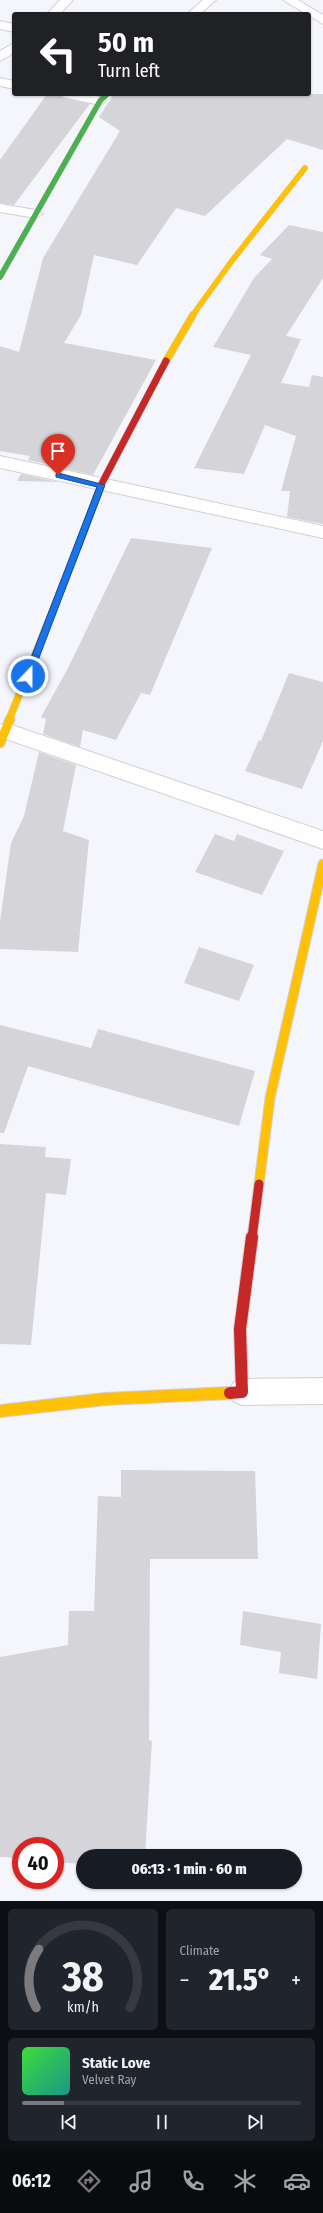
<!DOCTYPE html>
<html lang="en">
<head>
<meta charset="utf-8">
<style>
	body { margin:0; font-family:"Fira Sans Condensed",sans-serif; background:#20242c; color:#f1f3f6; height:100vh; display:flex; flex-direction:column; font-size:15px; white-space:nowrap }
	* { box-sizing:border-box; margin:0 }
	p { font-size:13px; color:#9ea1a6 }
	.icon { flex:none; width:22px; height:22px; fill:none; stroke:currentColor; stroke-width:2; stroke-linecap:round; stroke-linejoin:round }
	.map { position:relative; height:1901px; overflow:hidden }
	.side { display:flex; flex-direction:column; gap:8px; padding:8px; background:#0d0f14; flex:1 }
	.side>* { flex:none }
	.top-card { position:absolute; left:12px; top:12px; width:299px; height:84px; border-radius:4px; box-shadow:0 1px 3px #0004; background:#202124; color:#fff; overflow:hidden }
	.speed { position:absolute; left:12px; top:1837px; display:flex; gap:8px; font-size:20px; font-weight:700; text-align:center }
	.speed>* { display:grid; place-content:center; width:52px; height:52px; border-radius:50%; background:#171b24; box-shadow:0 1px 3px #0004; line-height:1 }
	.speed .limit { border:6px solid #d22; background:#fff; color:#111 }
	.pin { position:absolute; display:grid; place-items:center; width:34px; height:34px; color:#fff; margin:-41px -17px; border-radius:50% 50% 50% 0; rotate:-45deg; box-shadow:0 0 4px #0007 }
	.pin .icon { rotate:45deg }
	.me { position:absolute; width:44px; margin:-22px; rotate:22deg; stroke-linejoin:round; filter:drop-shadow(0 0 3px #0008) }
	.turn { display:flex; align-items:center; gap:14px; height:84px; padding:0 20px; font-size:18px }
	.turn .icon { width:52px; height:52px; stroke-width:2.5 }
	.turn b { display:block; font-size:28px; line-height:34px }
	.big { font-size:30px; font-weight:800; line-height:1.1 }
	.side .widget { flex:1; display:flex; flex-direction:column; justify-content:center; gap:6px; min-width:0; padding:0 14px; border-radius:6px; background:#20242c }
	.side .dial { align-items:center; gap:0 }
	.dial svg { height:104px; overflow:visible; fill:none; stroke:#363941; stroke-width:7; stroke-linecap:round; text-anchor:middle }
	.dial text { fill:#f1f3f6; stroke:none }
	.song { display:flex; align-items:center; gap:12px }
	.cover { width:48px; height:48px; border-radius:6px; background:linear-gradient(135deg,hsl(120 70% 55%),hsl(170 70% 35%)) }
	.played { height:4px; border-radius:2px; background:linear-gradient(90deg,#7a7a7f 15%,#363941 15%) }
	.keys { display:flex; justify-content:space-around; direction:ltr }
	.heat { display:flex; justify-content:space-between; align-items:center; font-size:22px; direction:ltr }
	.side .tiles { flex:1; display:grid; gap:8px; grid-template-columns:1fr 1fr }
	.widget:last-child { grid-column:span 2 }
	.trip { position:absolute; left:76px; top:1849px; width:226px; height:40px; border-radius:20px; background:#171b24; box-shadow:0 1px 3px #0004; font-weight:800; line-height:40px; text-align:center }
	.tab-bar { display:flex; height:64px; justify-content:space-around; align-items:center; background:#090b0e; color:#9ea1a6 }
	.tab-bar .icon { width:28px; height:28px }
	.tab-bar .current { color:#7a7a7f }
	.tab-bar b { font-size:18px; color:#f1f3f6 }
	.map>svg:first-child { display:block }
</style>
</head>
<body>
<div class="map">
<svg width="323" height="1901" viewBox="0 0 323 1901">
	<rect width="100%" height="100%" fill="#f5f6fb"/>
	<g fill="#d5d5d9">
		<path d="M47 94H61L63 98 90 104 14 205 0 203V160Z"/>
		<path d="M114 94H323V150L287 139 205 216 176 208 137 265 94 255 81 315 64 343 156 360 93 475 28 460 30 456 0 451V346L19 352 43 258 120 131 99 117Z"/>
		<path d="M289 225 323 232V278L286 336 301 339 281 383 309 387 312 375 323 377V524L287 517 290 491H281L296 436 265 425 244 474 194 468 251 355 213 347 254 278 272 259 260 255Z"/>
		<path d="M21 474 58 482 17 481Z"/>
		<path d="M131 538 212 548 150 695 141 693 116 740 83 730 80 747 43 734 46 719 41 717 68 668Z"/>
		<path d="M289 673 323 682V741L302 789 245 771 259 740 261 741Z"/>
		<path d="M39 752 76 765 63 831 89 840 78 952 0 949V921L11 843 24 816Z"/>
		<path d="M215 834 234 841 237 834 284 851 262 895 195 872Z"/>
		<path d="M199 947 254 965 239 1001 184 983Z"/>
		<path d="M0 1025 91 1048 98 1029 255 1071 239 1126 28 1066 4 1133H0Z"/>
		<path d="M0 1144 46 1147 45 1157 71 1159 66 1195 46 1193 31 1345 0 1344Z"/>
		<path d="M121 1470 255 1471 258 1559H150L149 1740 152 1741 145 1856H83V1864L55 1862V1846H21V1858L0 1857V1657L68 1645 69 1611H94L98 1496 121 1497Z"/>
		<path d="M243 1611 321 1624 317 1679 279 1673 281 1652 240 1645Z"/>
	</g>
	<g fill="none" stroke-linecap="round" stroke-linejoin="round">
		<defs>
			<g id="street">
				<path d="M60 0H73L60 14H47Z"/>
				<path d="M203 0H216L200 14H187Z"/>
				<path d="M283 0H298L323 15V24Z"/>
				<path d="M0 21 14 24V32L0 29Z"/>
				<path d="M14 43V53L0 61V51Z"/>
				<path d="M0 78 14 81V89L0 86Z"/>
				<path d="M62 94H86L105 98 106 101 100 105 63 97Z"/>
				<path d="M0 204 36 210 43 214 36 218 0 212Z"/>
				<path d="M0 456 323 526V538L0 468Z"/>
				<path d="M6 723 323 831V849L0 737V725Z"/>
				<path d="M323 1378V1404L242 1405 233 1401 229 1392 233 1383 242 1379Z"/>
			</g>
			<path id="fast" d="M0 277 100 101 107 94"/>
			<path id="slow-far3" d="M192 316 231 262 305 168"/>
			<g id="slow-far2">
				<path d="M166 361 193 315"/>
				<path d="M9 720 78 547"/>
			</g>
			<g id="slow-far1">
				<path d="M0 743 10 719"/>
				<path d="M259 1184 270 1098 323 864"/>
			</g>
			<path id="slow" d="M0 1411 105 1399 230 1393"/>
			<path id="jam-far2" d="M78 547 101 485 166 361"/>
			<path id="jam-far1" d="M252 1238 259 1184"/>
			<path id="jam" d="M230 1393 242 1392 240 1329 252 1237"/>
		</defs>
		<use href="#street" stroke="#d0d0d4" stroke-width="2"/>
		<use href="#fast" stroke="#d0d0d4" stroke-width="6"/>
		<use href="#slow-far3" stroke="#d0d0d4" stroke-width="6"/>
		<use href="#slow-far2" stroke="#d0d0d4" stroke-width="8"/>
		<use href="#slow-far1" stroke="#d0d0d4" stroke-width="11"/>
		<use href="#slow" stroke="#d0d0d4" stroke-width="14"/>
		<use href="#jam-far2" stroke="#d0d0d4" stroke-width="8"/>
		<use href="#jam-far1" stroke="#d0d0d4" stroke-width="11"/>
		<use href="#jam" stroke="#d0d0d4" stroke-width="14"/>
		<use href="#street" fill="#fefefe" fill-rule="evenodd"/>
		<use href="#fast" stroke="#4caf50" stroke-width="5.5"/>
		<use href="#slow-far3" stroke="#ffc107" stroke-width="5.5"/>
		<use href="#slow-far2" stroke="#ffc107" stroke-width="7"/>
		<use href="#slow-far1" stroke="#ffc107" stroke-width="9"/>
		<use href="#slow" stroke="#ffc107" stroke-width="12"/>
		<use href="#jam-far2" stroke="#c62828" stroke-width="7"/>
		<use href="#jam-far1" stroke="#c62828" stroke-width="9"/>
		<use href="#jam" stroke="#c62828" stroke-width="12"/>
	</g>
	<path fill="#1a73e8" stroke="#114b97" d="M58 473 105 485 32 676 28 679 24 676 97 487 56 477V474Z"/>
</svg>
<div class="speed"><div class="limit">40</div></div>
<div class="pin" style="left:58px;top:475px;background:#d93025"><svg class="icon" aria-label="arrive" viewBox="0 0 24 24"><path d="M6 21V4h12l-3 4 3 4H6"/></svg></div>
<svg class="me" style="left:28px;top:676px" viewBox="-20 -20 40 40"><circle r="17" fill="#1a73e8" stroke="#fff" stroke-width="3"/><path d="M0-11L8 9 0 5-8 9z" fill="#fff"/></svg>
<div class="trip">06:13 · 1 min · 60 m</div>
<div class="top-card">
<div class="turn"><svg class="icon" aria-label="left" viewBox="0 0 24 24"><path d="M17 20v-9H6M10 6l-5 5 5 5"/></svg><div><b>50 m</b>Turn left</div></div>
</div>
</div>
<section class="side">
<div class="tiles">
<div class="widget dial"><svg viewBox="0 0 100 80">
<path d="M14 69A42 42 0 1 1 86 69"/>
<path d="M14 69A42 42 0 0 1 16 24" stroke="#7a7a7f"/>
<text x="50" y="56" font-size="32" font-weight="700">38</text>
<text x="50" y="72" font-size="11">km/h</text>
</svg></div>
<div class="widget"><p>Climate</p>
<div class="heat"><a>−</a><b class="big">21.5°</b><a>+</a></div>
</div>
<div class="widget">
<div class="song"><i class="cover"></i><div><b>Static Love</b><p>Velvet Ray</p></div></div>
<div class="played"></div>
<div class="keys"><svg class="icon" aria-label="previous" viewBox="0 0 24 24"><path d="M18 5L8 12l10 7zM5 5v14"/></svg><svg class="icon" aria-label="pause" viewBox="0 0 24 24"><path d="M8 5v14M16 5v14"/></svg><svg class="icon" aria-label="next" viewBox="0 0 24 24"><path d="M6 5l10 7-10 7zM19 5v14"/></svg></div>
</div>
</div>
</section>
<nav class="tab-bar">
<b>06:12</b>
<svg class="icon current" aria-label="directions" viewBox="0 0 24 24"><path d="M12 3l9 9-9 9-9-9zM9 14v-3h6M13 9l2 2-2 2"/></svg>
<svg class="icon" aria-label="music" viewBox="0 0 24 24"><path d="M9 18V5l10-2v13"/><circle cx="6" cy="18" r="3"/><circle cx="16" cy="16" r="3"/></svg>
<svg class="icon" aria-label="phone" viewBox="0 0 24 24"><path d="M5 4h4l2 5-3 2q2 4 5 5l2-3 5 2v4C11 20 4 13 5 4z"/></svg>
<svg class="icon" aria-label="climate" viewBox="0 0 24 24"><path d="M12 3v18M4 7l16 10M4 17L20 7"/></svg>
<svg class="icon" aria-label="car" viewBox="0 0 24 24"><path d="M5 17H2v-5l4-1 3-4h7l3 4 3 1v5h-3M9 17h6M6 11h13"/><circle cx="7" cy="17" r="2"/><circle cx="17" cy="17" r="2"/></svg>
</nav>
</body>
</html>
